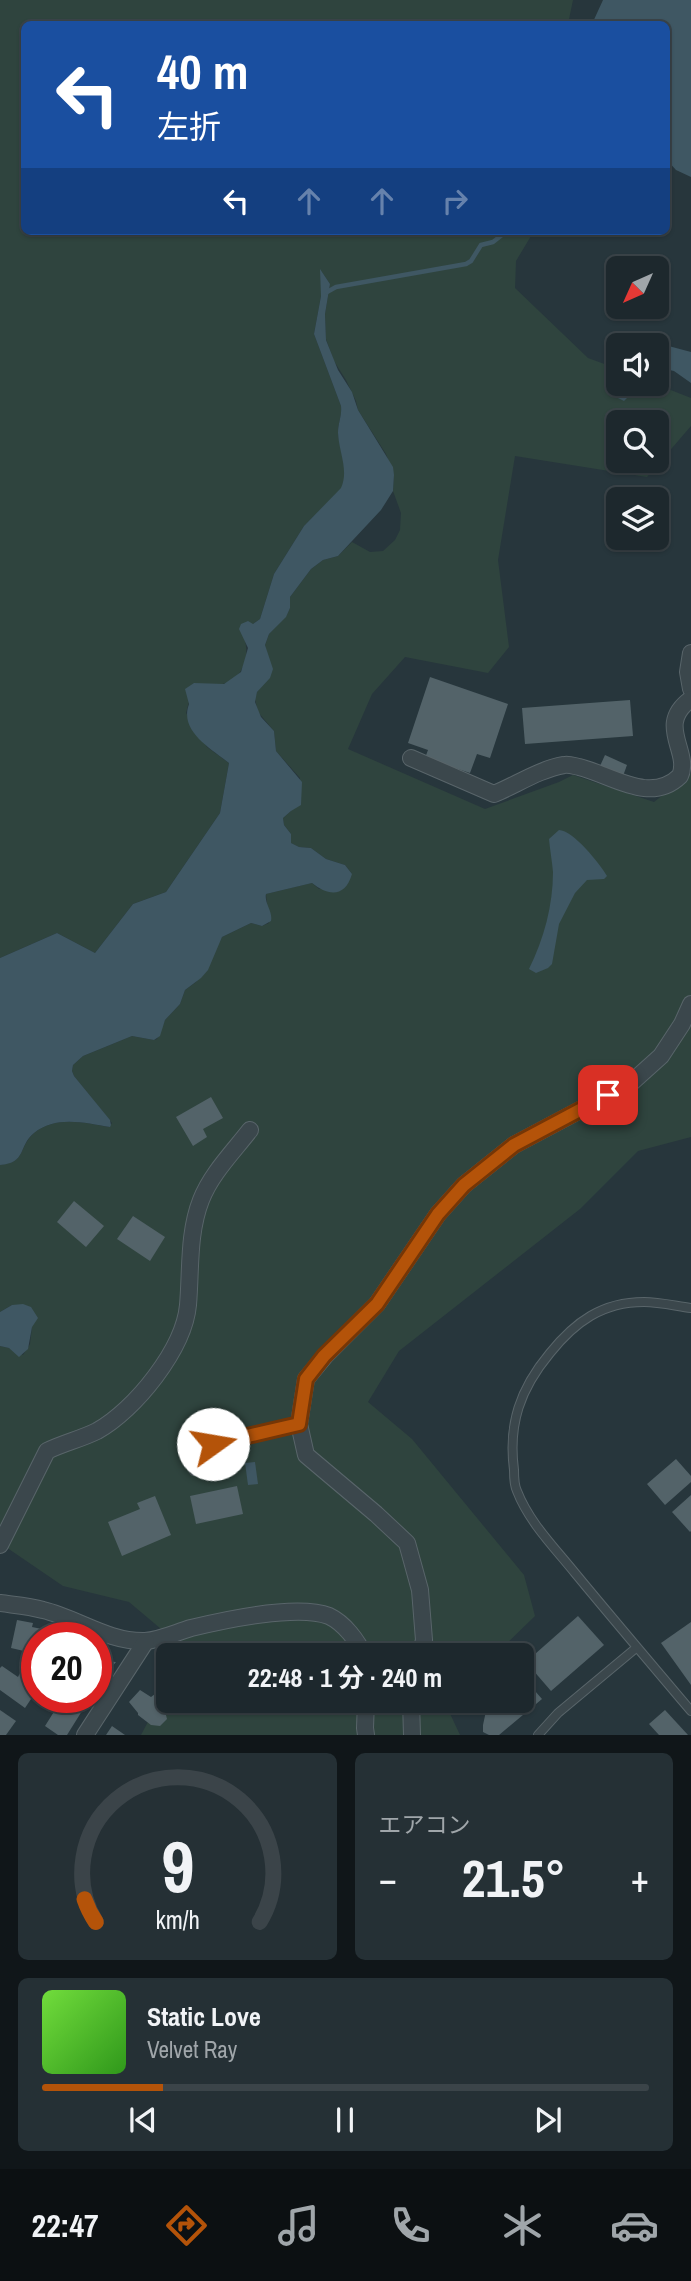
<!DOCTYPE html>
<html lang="ja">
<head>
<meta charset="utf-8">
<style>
	body { margin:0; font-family:"Archivo Narrow","Noto Sans JP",sans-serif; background:#253035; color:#f1f3f6; height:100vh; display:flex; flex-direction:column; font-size:26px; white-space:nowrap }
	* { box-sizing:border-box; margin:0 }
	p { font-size:23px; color:#a0a6aa }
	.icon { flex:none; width:38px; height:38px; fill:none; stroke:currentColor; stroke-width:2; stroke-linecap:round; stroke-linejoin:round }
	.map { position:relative; height:1735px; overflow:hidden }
	.panel { display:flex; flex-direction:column; gap:18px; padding:18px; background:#101619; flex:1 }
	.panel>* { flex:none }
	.hud { position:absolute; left:21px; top:21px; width:649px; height:214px; border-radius:10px; box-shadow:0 2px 5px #0004,0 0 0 2px #3b4449; background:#1a4fa0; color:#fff; overflow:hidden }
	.needle { width:46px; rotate:225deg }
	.tools { position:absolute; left:606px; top:256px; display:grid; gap:14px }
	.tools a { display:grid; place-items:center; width:63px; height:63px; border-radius:10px; background:#1d282d; box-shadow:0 2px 5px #0004,0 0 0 2px #3b4449; font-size:35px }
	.speed { position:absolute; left:21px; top:1622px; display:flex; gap:14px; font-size:35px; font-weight:700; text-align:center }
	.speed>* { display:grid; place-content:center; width:91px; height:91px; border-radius:50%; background:#1d282d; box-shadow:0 2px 5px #0004,0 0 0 2px #3b4449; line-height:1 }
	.speed .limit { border:10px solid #d22; background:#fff; color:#111 }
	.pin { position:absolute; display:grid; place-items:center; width:60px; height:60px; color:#fff; margin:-30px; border-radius:14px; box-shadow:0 4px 10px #0006 }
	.me { position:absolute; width:77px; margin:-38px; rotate:77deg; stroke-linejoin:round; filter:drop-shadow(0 0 5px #0008) }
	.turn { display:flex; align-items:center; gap:24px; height:147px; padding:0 21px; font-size:32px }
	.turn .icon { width:91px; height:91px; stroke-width:2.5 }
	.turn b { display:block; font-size:49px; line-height:60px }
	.lanes { display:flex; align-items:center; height:66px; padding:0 21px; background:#0003; justify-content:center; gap:35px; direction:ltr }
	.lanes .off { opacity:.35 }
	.big { font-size:52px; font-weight:700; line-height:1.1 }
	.panel .widget { flex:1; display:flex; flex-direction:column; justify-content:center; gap:10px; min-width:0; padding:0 24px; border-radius:10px; background:#253035 }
	.panel .dial { align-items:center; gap:0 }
	.dial svg { height:182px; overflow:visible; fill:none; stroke:#3b4449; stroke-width:7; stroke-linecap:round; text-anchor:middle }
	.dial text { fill:#f1f3f6; stroke:none }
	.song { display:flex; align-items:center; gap:21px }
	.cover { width:84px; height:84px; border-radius:10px; background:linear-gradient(135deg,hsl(100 70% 55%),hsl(110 70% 35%)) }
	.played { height:7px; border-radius:4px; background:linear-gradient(90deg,#b45309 20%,#3b4449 20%) }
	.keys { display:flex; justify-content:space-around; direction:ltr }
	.heat { display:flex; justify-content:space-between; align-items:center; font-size:38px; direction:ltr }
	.panel .tiles { flex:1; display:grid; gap:18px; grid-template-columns:1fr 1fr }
	.widget:last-child { grid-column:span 2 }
	.trip { position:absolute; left:156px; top:1643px; width:378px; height:70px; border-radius:10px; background:#1d282d; box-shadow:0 2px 5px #0004,0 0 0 2px #3b4449; font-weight:700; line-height:70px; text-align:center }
	.tabs { display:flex; height:112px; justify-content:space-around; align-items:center; background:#0c1012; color:#a0a6aa }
	.tabs .icon { width:49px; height:49px }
	.tabs .selected { color:#b45309 }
	.tabs b { font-size:32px; color:#f1f3f6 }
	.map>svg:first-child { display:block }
</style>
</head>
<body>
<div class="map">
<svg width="691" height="1735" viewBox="0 0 691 1735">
	<rect width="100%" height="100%" fill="#27363c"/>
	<g fill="#2f443e" fill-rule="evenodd">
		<path d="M0 0H573L568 24H24V231H534L516 261 515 288 588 358 618 369V383H653L691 398V426L647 477 515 456 498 560 509 647 488 673 405 657 372 694 348 749 485 809 559 782 573 775 654 802 691 773V1137L638 1151 580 1209 399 1351 368 1402 412 1439 524 1575 535 1616 495 1655H183L186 1650 129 1602 63 1586 0 1543V1346L9 1348 23 1355 30 1344 32 1327 12 1305 0 1312V1165C27 1162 18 1147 34 1133 56 1115 85 1123 109 1127L112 1123 74 1076 72 1071 73 1065 83 1056 132 1036 154 1040 157 1039 165 1020 180 1004 185 990 196 982 222 937 251 923 262 926 269 923 266 894 307 884 312 883 319 889 352 874 345 865 326 859 311 848 299 847 291 843V834L284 825 283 818 291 811 300 778 276 751 274 731 258 712 255 699 257 692 262 685 267 654 265 645 269 634 286 616 290 608V597L311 569 323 560 338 556 352 542 370 552 383 551 395 540 400 530 401 513 393 491 394 475 386 454 358 410 356 401 346 380 334 361 326 339 325 314 330 284 321 271V296L314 334 341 406C342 416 338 423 338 433 340 452 349 470 342 488L304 526 274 574 260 619 253 624 240 629C252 647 247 678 223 684 214 686 203 685 194 683L186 713 207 747 229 763 220 813 166 892 133 904 95 953 57 933 0 958ZM618 422H656V460H618Z"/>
		<path d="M168 1684V1701H450L446 1705 460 1735H141Z"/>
	</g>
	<g fill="#3f5763">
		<path d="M603 0H691V177L676 170 667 160V24H592Z"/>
		<path d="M320 269 330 284 325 314 326 340 338 370 352 392 358 410 393 467 394 475 393 491 381 510 338 556 323 560 311 569 290 597V608L286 617 269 634 265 645 273 669 270 678 257 692 255 702 261 717 274 731 276 751 302 782 301 805 291 811 283 818 284 825 291 834V843L299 847 311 848 326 859 345 865 352 874C345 898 328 896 312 883L266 894C264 903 273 911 271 921L262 926 251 923 222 937 208 970 201 978 185 990 180 1004 165 1020 160 1036 154 1040 132 1036 83 1056 73 1065 72 1071 74 1076 110 1120 111 1125 110 1127C85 1123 56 1115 34 1133 18 1146 27 1163 0 1165V958L57 933 95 953 133 904 166 892 220 813 229 763C210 748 179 731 189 704L185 689 194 683 224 684 241 672 248 648 239 629 241 624 248 621 253 624 260 619 274 574 304 526 341 488C349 470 339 453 338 433 338 423 342 416 341 406L314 334 321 296Z"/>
		<path d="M631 336 691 352V383L674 371 656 367V345H625L628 338Z"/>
		<path d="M618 372V383H630L628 397 624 401 614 396Z"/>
		<path d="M559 830C573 830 600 864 607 876L604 879 587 880 575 893 559 924 552 964 548 968 536 973 529 969C544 939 553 905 553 872 552 861 550 850 549 839Z"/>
		<path d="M23 1304 31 1307 38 1318 32 1327 28 1349 19 1357 9 1348 0 1346V1312L12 1305Z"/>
		<path d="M255 1462 258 1484 248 1485 245 1463Z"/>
	</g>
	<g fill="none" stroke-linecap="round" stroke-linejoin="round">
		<path stroke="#3f5763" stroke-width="4.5" d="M327 292 336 287 466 264 471 261 481 245 493 242 507 231"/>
	</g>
	<g fill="#536369">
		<path d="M430 677 508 704 490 758 477 754 470 773 425 758 428 750 408 743Z"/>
		<path d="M630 700 633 736 525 744 522 708Z"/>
		<path d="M605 755 627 765 623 776 600 766Z"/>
		<path d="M211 1097 223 1118 203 1129 207 1137 193 1146 176 1117Z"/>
		<path d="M74 1201 104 1226 86 1247 57 1222Z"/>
		<path d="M133 1216 165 1237 150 1261 117 1239Z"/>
		<path d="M676 1459 691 1476V1482L665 1505 647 1484Z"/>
		<path d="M237 1486 243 1514 196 1524 190 1496Z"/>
		<path d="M691 1495V1531L690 1532 672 1512Z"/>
		<path d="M155 1496 171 1535 122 1556 108 1522 140 1509 137 1503Z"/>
		<path d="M578 1616 604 1645 551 1691 526 1662Z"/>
		<path d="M17 1620 33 1623 32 1627 57 1632 56 1638H37V1654L11 1648Z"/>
		<path d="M691 1622V1685L661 1643Z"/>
		<path d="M167 1648 175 1656H168V1665L159 1657Z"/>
		<path d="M98 1653 105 1661 116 1662 110 1669 111 1672 96 1689V1655Z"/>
		<path d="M2 1666 18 1677 22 1669 37 1679V1690L25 1708 0 1690V1668Z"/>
		<path d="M522 1676 542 1699 499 1735H489L483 1732V1725L486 1711H498L503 1707 498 1701H522Z"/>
		<path d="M140 1690 151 1697 155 1694 164 1707 167 1719 160 1726 151 1725 138 1715V1713L129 1702Z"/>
		<path d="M65 1698H72L82 1704 79 1710 82 1711 67 1735H58L45 1726 62 1699 63 1701Z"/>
		<path d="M0 1710 16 1721 6 1735H0Z"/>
		<path d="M665 1710 688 1735H659L649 1724Z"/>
		<path d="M112 1726 125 1735H106Z"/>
	</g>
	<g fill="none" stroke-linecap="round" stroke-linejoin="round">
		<defs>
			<g id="service">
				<path d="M691 1308C676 1306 659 1302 644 1302 602 1302 575 1322 550 1353 520 1389 508 1424 514 1470 514 1477 514 1485 517 1491 529 1522 554 1547 575 1573 613 1619 652 1665 691 1711"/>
				<path d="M194 1471 197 1458 213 1444 299 1424"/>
				<path d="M538 1735 558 1713 636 1648"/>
			</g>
			<g id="minor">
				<path d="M691 653 688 672 691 689"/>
				<path d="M411 758 494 794C516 785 540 769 564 765 569 764 574 766 579 767 612 775 650 805 680 776 691 751 655 725 691 699"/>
				<path d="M0 1545 47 1451C63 1443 81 1439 97 1431 135 1410 184 1349 188 1305 191 1270 188 1233 201 1200 211 1174 233 1152 250 1130"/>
				<path d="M0 1603C14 1605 29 1606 43 1610 77 1618 108 1642 145 1641 160 1640 177 1632 191 1628 224 1620 298 1604 329 1616 344 1623 358 1641 364 1656"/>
				<path d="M420 1656 424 1640 420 1590 407 1543 376 1514 306 1455 299 1424 306 1379 325 1356 377 1304 438 1214 464 1185 514 1145 631 1083 661 1056 682 1024 691 1004"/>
				<path d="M411 1701 412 1735"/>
				<path d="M85 1735 146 1641"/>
				<path d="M366 1735 365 1728 366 1701"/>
			</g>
		</defs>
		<use href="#service" stroke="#59656a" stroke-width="10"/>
		<use href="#minor" stroke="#59656a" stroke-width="18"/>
		<use href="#service" stroke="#3b474c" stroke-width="8"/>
		<use href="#minor" stroke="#3b474c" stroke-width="16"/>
	</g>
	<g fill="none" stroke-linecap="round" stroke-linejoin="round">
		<defs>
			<path id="route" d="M213 1444 299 1424 306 1379 324 1356 377 1304 438 1214 464 1185 514 1145 608 1095"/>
		</defs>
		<use href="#route" stroke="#753606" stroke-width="18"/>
		<use href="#route" stroke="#b45309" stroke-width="12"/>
	</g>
</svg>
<div class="tools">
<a><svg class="needle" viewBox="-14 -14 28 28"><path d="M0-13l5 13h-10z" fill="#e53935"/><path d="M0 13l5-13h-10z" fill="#a0a6aa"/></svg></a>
<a><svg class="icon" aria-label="sound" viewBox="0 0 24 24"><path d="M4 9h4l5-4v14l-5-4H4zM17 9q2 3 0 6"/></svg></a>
<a><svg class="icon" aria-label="search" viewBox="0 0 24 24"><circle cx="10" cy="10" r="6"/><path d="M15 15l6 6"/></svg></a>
<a><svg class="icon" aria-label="layers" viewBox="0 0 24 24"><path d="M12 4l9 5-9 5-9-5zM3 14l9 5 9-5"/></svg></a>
</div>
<div class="speed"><div class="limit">20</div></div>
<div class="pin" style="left:608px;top:1095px;background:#d93025"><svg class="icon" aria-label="arrive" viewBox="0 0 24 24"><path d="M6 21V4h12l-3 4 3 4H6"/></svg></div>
<svg class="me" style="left:213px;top:1444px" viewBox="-20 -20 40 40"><circle r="19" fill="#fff"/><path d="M0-13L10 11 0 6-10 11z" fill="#b45309"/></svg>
<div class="trip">22:48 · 1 分 · 240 m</div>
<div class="hud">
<div class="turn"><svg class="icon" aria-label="left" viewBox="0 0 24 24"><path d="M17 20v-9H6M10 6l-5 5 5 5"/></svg><div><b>40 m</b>左折</div></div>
<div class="lanes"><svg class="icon" aria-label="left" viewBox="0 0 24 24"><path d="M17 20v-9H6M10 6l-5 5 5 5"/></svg><svg class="icon off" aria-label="ahead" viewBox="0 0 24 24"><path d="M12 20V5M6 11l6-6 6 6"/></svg><svg class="icon off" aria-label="ahead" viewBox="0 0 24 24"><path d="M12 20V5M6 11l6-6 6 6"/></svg><svg class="icon off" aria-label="right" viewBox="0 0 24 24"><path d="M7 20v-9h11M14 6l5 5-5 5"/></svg></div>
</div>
</div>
<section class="panel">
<div class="tiles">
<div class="widget dial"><svg viewBox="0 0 100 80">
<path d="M14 69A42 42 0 1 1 86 69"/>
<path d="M14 69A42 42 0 0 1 9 59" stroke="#b45309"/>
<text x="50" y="56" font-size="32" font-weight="700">9</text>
<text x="50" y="72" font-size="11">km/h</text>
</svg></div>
<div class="widget"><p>エアコン</p>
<div class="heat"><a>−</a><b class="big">21.5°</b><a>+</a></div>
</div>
<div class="widget">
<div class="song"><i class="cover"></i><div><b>Static Love</b><p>Velvet Ray</p></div></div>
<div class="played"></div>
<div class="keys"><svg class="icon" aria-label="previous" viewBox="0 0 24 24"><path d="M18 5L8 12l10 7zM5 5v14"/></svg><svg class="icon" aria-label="pause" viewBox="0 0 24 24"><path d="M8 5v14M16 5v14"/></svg><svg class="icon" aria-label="next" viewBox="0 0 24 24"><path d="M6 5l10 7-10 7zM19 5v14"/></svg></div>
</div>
</div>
</section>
<nav class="tabs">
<b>22:47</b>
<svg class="icon selected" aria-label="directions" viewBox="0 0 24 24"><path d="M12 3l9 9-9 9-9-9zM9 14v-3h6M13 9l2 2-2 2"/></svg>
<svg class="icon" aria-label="music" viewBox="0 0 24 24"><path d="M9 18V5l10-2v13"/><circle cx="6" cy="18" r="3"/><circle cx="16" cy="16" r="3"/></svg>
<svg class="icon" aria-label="phone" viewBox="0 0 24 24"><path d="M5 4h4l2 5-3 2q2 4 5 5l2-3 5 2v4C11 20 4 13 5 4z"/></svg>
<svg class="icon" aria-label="climate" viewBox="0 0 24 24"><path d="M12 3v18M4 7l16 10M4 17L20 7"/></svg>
<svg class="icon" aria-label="car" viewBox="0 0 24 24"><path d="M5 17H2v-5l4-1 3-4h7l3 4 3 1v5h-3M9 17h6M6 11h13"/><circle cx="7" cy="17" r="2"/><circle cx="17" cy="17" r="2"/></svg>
</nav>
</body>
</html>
